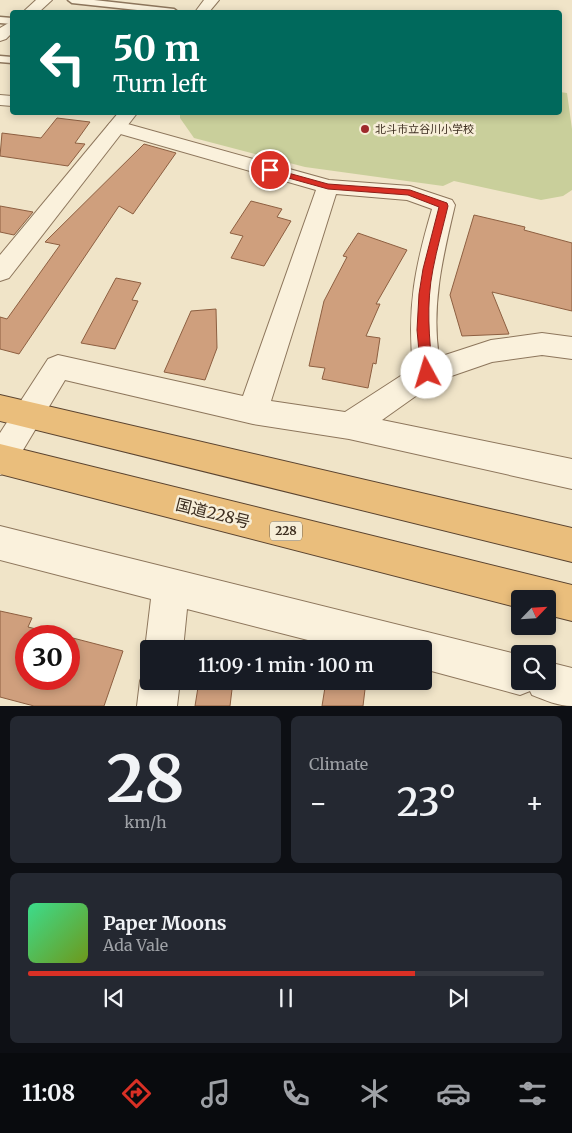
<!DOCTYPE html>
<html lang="en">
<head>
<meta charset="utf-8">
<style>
	body { margin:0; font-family:Merriweather,"Noto Sans JP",serif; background:#242831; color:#f1f3f6; height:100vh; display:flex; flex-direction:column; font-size:19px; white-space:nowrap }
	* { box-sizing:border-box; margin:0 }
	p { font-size:16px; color:#9ea1a6 }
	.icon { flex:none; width:28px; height:28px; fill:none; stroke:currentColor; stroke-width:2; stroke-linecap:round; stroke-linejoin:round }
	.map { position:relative; height:706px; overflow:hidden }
	.details { display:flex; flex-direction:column; gap:10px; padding:10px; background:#0d0f14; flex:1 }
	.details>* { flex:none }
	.top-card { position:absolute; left:10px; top:10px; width:552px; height:105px; border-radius:5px; box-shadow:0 2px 8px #0003; background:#00695c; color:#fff; overflow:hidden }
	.needle { width:32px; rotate:65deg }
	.buttons { position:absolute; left:511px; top:590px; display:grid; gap:10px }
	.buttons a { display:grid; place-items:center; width:45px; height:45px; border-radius:5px; background:#171b24; box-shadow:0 2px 8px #0003; font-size:25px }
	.speed { position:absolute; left:15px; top:625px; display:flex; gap:10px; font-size:25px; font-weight:700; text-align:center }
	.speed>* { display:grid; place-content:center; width:65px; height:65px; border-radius:50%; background:#171b24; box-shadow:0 2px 8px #0003; line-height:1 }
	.speed .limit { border:8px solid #d22; background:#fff; color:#111 }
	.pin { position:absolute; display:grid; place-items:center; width:42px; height:42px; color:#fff; margin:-21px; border:2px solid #fff; border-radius:50%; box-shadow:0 1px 5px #0007 }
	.me { position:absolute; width:55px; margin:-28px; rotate:354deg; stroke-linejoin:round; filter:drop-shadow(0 0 4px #0008) }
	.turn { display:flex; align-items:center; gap:18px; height:105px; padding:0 20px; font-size:22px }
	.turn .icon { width:65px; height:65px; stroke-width:2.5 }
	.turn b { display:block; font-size:35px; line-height:42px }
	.big { font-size:38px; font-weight:600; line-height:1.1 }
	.details .card { flex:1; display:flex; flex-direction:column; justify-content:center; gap:8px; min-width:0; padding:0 18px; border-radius:8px; background:#242831 }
	.details .dial { align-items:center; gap:0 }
	.dial b { font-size:65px; line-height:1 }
	.song { display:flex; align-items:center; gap:15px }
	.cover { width:60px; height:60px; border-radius:8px; background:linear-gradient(135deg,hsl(150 70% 55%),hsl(80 70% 35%)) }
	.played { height:5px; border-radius:2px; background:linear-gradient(90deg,#d93025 75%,#363941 75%) }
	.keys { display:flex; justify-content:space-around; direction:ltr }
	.heat { display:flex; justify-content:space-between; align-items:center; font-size:28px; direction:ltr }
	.details .tiles { flex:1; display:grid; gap:10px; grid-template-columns:1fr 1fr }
	.card:last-child { grid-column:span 2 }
	.trip { position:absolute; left:140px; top:640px; width:292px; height:50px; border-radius:5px; background:#171b24; box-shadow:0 2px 8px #0003; font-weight:600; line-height:50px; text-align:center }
	.dock { display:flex; height:80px; justify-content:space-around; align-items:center; background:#090b0e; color:#9ea1a6 }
	.dock .icon { width:35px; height:35px }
	.dock .on { color:#d93025 }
	.dock b { font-size:22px; color:#f1f3f6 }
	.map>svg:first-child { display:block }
</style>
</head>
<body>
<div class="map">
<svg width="572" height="706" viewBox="0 0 572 706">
	<rect width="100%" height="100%" fill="#f0e4c8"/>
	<path fill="#c9cf9b" d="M560 92 567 93 572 129V190L563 196 541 200 454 181 443 186 305 167 194 138 180 118V112H560Z"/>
	<g fill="#cf9f7d" stroke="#8d5f41">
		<path d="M57 118 90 122 75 143 85 144 68 166 0 156 2 133 41 138Z"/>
		<path d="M144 144 176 153 133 214 119 206 19 354 0 349V317L7 319 60 245 45 242Z"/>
		<path d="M251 201 282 209 277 217 291 221 264 266 231 258 243 236 230 233Z"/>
		<path d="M0 206 33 212 14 235 0 232Z"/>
		<path d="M474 215 525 227 524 230 572 243V311L492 292 509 334 462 336 450 295Z"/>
		<path d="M358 233 407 250 376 304H380L366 336 380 338 376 364 373 363 368 388 322 379 325 368 309 366 324 301 347 257 343 256Z"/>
		<path d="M116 278 141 283 132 300 138 301 115 349 81 343Z"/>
		<path d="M216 309 217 348 205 380 164 372 191 311Z"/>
		<path d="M0 611 32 618 28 627 65 636H26V679H69V637L123 651 104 706H34L0 697Z"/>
		<path d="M199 681H233L230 706H195Z"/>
		<path d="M326 681H366L363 706H322Z"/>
	</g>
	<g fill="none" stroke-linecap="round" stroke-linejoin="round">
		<defs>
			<g id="service">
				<path d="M68 0H94L174 9 178 12H156L72 3Z"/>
				<path d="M0 17 12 18V24L0 23Z"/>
				<path d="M0 56 12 57V63L0 62Z"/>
			</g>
			<g id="minor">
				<path d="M36 0H52L39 12H23Z"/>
				<path d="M12 21V33L6 39 0 41V28Z"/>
				<path d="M0 95 12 96V106L0 105Z"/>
				<path d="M117 121 329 180 410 186 452 200 455 205C443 256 431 305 439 357L491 340 542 333 572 337V359L542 355 492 362 437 381 382 420 572 459V489L349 439 253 424 65 380 11 470 0 475V433L48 359 58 355 243 396 316 190 110 131 107 127 110 123ZM336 194 407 200 432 209C415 267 407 306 413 368L345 412 271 401Z"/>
				<path d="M0 526 520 655V681H548V662L572 668V706C558 706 545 700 532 695L530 691 520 695 424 669V649H343L187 609 183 649H149V659L145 649 151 599 0 560Z"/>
				<path d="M149 666V681H180L177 706H137L140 681 146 667Z"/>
			</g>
			<g id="tertiary">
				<path d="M204 0H219L209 12H195Z"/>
				<path d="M119 112H138L9 278 0 281V255Z"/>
			</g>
			<g id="trunk">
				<path d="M0 395 572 528V562L0 421Z"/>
				<path d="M0 444 572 585V621L548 615V599H520V608L0 474Z"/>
			</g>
		</defs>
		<use href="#service" stroke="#8d765c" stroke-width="3"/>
		<use href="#minor" stroke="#8d765c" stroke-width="2"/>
		<use href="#tertiary" stroke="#8d765c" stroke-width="2"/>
		<use href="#trunk" stroke="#5b4430" stroke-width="2"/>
		<use href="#service" fill="#faf1dc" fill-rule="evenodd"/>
		<use href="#minor" fill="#faf1dc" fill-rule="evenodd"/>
		<use href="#tertiary" fill="#faf1dc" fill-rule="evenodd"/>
		<use href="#trunk" fill="#eabe7c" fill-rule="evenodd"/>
	</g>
	<path fill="#d93025" stroke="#8d1f18" d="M270 168 328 184 410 190 447 203 448 206C443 227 437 248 433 269 426 304 429 338 433 373L431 376H423L421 373 417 330 419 294 423 269 439 207 408 195 328 189 267 172 266 170Z"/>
	<circle fill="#9e2a2b" stroke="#f7eed8" stroke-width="2" cx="365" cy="129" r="5"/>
	<g text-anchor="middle" stroke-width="5" stroke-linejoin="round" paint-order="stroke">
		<g font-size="11" fill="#3d2e20" stroke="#f7eed8" text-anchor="start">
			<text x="375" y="133">北斗市立谷川小学校</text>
		</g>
		<rect fill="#f7eed8" stroke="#756857" stroke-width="1" x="270" y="521.5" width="32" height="19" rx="4"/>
		<g font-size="12" font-weight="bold" fill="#3d2e20">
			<text x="286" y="535">228</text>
		</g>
		<g font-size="16" fill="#3d2e20" stroke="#f7eed8">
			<text transform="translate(213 513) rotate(14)" y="6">国道228号</text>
		</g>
	</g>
</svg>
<div class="buttons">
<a><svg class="needle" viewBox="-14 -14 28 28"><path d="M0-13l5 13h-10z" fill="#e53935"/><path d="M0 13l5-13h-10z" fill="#9ea1a6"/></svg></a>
<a><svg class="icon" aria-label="search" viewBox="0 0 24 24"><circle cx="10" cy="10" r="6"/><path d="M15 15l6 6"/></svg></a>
</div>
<div class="speed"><div class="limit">30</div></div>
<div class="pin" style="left:270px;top:170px;background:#d93025"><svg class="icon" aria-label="arrive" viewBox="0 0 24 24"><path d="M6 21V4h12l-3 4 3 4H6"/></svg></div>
<svg class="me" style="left:427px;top:373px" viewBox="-20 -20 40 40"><circle r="19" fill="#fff"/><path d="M0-13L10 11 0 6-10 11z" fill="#d93025"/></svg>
<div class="trip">11:09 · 1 min · 100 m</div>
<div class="top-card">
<div class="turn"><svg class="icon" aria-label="left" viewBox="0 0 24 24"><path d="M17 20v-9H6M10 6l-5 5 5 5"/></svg><div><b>50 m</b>Turn left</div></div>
</div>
</div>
<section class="details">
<div class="tiles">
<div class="card dial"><b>28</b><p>km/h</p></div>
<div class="card"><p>Climate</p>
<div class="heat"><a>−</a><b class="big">23°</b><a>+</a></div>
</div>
<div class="card">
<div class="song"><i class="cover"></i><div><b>Paper Moons</b><p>Ada Vale</p></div></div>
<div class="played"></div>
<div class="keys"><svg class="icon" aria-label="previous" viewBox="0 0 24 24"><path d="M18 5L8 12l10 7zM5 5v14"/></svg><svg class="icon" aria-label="pause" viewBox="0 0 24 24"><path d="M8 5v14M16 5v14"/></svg><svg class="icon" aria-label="next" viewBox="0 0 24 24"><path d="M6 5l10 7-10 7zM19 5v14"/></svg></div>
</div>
</div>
</section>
<nav class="dock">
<b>11:08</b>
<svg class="icon on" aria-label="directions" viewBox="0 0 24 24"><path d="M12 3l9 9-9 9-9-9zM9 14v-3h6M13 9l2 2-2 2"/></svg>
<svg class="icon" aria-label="music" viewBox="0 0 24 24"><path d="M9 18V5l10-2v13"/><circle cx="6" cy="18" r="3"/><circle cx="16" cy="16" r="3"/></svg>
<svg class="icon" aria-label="phone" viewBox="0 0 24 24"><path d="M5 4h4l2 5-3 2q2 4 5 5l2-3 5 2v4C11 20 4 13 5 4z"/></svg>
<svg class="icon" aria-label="climate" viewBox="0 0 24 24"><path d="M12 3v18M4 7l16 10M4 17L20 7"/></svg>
<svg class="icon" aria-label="car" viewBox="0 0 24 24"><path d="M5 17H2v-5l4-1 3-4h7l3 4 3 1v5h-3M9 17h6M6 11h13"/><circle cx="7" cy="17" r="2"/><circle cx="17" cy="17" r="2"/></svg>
<svg class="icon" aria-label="filters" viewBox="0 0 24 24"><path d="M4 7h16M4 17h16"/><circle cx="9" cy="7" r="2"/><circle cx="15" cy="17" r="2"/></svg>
</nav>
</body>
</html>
